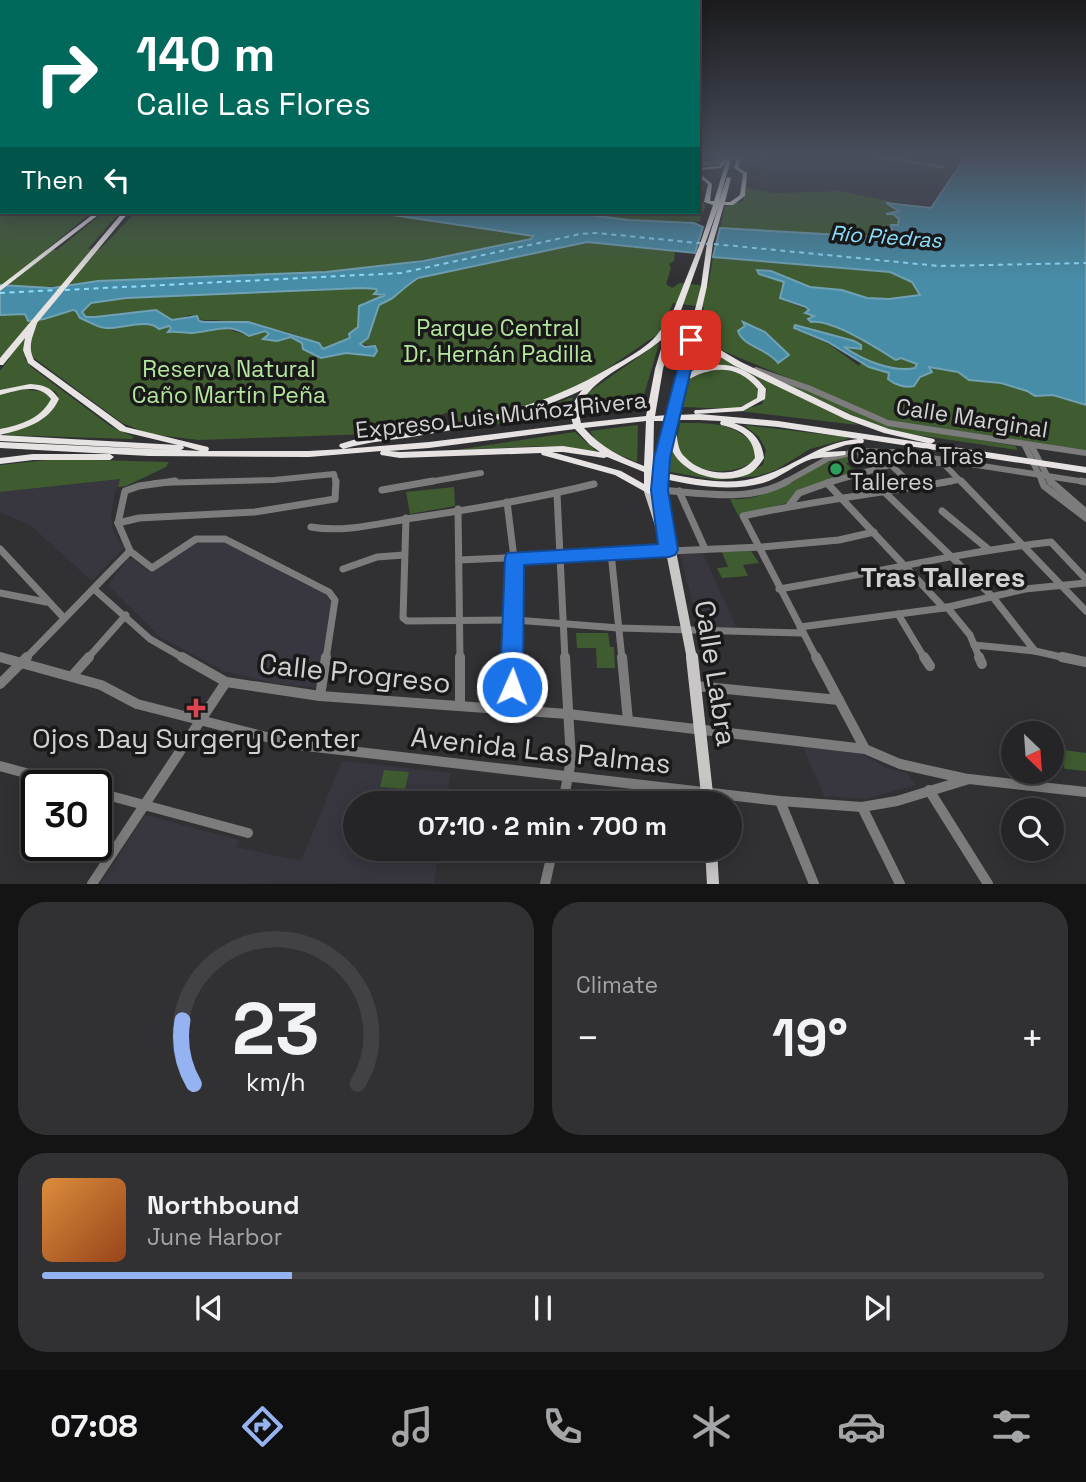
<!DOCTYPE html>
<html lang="en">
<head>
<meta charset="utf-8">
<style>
	body { margin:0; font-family:"Space Grotesk",sans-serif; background:#313133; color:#f1f3f6; height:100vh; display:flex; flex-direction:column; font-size:26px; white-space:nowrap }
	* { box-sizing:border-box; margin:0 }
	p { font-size:23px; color:#a3a5a7 }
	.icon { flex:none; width:38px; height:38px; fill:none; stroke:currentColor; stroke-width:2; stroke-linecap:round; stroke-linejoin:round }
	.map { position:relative; height:884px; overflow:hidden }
	.panel { display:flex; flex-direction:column; gap:18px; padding:18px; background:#141415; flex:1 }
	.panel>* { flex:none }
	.top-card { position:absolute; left:0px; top:0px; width:700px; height:214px; box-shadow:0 4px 18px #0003,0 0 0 2px #424244; background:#00695c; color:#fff; overflow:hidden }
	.needle { width:46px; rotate:155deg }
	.buttons { position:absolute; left:1001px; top:721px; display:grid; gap:14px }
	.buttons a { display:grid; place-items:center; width:63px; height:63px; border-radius:50%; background:#252527; box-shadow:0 4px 18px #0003,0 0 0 2px #424244; font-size:35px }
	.speed { position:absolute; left:21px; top:770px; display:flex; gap:14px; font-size:35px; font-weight:700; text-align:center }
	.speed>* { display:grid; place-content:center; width:91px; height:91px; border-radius:50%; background:#252527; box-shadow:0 4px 18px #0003,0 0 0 2px #424244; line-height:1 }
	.speed .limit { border:4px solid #111; border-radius:10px; background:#fff; color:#111 }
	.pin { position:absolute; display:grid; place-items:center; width:60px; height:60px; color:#fff; margin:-30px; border-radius:14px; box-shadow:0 4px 10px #0006 }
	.me { position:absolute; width:77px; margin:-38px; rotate:2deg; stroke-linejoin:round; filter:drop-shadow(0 0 5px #0008) }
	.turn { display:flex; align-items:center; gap:24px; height:147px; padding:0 21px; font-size:32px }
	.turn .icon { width:91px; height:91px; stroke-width:2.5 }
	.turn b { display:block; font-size:49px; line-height:60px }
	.then { display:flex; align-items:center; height:66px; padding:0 21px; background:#0003; gap:14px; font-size:26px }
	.big { font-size:52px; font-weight:600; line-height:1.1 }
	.panel .widget { flex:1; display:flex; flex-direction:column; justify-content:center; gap:10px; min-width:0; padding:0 24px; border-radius:28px; background:#313133 }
	.panel .dial { align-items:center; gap:0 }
	.dial svg { height:182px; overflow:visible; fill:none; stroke:#424244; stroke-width:7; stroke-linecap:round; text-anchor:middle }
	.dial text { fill:#f1f3f6; stroke:none }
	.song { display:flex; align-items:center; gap:21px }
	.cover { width:84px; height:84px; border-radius:10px; background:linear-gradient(135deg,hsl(30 70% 55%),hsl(20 70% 35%)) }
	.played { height:7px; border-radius:4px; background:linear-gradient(90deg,#95b2f1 25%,#424244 25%) }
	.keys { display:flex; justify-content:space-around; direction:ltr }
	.heat { display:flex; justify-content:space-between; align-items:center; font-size:38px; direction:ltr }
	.panel .tiles { flex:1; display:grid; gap:18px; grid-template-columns:1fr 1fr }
	.widget:last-child { grid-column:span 2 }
	.trip { position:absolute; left:343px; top:791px; width:399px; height:70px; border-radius:35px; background:#252527; box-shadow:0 4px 18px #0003,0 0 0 2px #424244; font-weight:600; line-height:70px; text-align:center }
	.dock { display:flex; height:112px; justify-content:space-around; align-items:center; background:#0f0f10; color:#a3a5a7 }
	.dock .icon { width:49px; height:49px }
	.dock .on { color:#95b2f1 }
	.dock b { font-size:32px; color:#f1f3f6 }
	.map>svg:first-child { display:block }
</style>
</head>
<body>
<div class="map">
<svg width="1086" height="884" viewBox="0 0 1086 884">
	<rect width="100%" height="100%" fill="#313134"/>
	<g fill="#383740">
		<path d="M754 156H966L931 208 839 191 774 193 761 190Z"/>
		<path d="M121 479 115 492 111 515 113 532 124 547 92 581 30 525 0 512V492Z"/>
		<path d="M224 540 305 585 322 590 333 600 318 688 273 683 224 671 160 637 108 585 128 559H133L149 572 192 543Z"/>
		<path d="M703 553 736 627H701L698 624 680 554Z"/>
		<path d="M803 747 856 751 887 768 907 773 916 785 865 799 824 796Z"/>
		<path d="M342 761 451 773 446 803H355V849H440L434 883 100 884 145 815 239 840 236 847 301 861Z"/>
	</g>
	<g fill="#3f5c30">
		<path d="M698 185 704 186 701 200 706 205 699 222 629 220 564 212H698Z"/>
		<path d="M747 188 774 193 839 191 895 202H888L900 211 888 215 893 214 899 219 898 225H891L895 238 720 228 725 206 743 201Z"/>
		<path d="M0 195 2 212H92L46 250H57L104 212H120L88 249H100L136 212H372L533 235 532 239C464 252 397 266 328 272 268 277 207 276 148 279 98 281 49 291 0 285Z"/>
		<path d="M587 242 675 252 674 261 669 264 671 268 666 284 672 288 680 283 708 286 713 257 890 272 913 282 920 295 889 299 867 298 842 290 810 287 771 271 757 270 759 274 785 283 780 299 809 310 805 314 814 316 808 320 811 322C832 320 877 348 896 360L901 358 917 364 915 368C893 373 863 360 844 347L861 349V345L854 341 794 325V329L829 344 859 366 861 363 889 373 888 379C895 385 905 388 914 386L920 377 931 372 929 367 958 372 969 380 1001 383 1028 391 1035 396 1053 395 1086 405V450L891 421 721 350C702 338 700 328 704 307L673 303 658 334 582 386 549 401 472 422 460 423 451 411 414 425 373 427 371 434 199 440 150 434 122 423 34 358 24 357 31 367 110 426 134 437 132 439 4 435C22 420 50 424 58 396L56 392 39 385 23 386 22 389 46 392 51 399C45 419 19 427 0 430V371L10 358 0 357V315L24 313 28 321 76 311 80 318C88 321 98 328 106 328 121 329 148 318 159 329L169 326 171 328 168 332 195 333 221 327 249 336 265 331 269 334 264 339 277 341 291 337 302 343 303 349 321 358 346 353 373 356 377 350 375 346 360 344 368 338 379 305C384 302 391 300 395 296 402 290 410 283 418 278Z"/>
		<path d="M362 288 375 289 385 295 376 300 364 302 358 316V328L352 332 351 337 339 344 323 349C301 330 253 325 222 321 207 319 205 323 190 315L172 320C153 307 117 313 95 317H86L82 312 91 303 126 298Z"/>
		<path d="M695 338 708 351 858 425 739 411 762 404 767 390C748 360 717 367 688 370Z"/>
		<path d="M657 344H659L640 408 579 415 586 394Z"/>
		<path d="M716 368C733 371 752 374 759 392L755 401 734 409 683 407 690 378Z"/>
		<path d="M782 382 810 391 890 425 1016 446 1017 450 904 433 871 424Z"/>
		<path d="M573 397 566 416 451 430 534 411Z"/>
		<path d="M680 423C711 423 733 422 755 445V459C737 478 685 476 678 445 676 439 679 430 680 423Z"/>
		<path d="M638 425 637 462C620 455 599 448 590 431Z"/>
		<path d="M744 425 846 437 847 439 810 449 776 470 758 476 716 480 665 471 669 443C681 480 734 483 763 465L766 450 759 437Z"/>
		<path d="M575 432 596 451 544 446 455 450Z"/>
		<path d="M858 453 942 460 878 466 870 458 846 463 855 472 784 504 738 515 730 499C779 502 812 460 858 453Z"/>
		<path d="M57 459 169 462 166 467 126 486 118 487 120 479 0 492V465Z"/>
		<path d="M454 487 455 506 410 514 406 492Z"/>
		<path d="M751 551 759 563 743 565 748 576 722 578 717 568 728 567 722 552Z"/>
		<path d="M576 633H608L610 647H614L615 668H597L596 648H577Z"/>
		<path d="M1056 749 1086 753V771L1065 769Z"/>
		<path d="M384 770 409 772 405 789 380 787Z"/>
	</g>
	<g fill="#478da7" stroke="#70a1b4" stroke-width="2" fill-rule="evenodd">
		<path d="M966 156H1086V405L1053 395 1035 396 1027 391 1001 383 969 380 958 372 929 367 932 372 920 377 914 386C905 388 895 385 888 379L889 373 869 367 828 342 794 328 795 325 854 341 861 345V349L844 347C863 360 893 373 915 368L917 364 901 358 896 360C877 348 832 319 811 322L808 319 814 316 805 313 809 310 806 307 780 298 784 282 759 274 757 270 771 271 810 287 842 290 867 298 889 299 920 295 912 282 890 272 713 257 720 228 894 238 891 225H898L899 219 893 214H886L899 211 886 203 931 208Z"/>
		<path d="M372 212H564L629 220 694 223 703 227 695 253 587 242 418 278C410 283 402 290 395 296 391 300 384 302 379 305L368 338 360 344 365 347 375 346 377 351 374 356 346 353 321 358 303 349 302 343 291 337 277 341 263 339 269 334 265 331 249 336C227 321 214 332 192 333 184 333 176 331 168 332L171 328 169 326 159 329C148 318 121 329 106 328 98 328 88 321 80 318L76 311 73 310 44 319 28 321 25 314 0 315V285L52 288 98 281 326 272 423 261 531 239 533 236ZM362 288 376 289 377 291 374 294 385 295 359 306 358 327 349 334 350 338 323 349 319 343 248 322H205L199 321 197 316 172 320 156 310 95 317H86L82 312 91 303 126 298Z"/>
		<path d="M743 322 765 332 789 355 778 363C769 349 743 347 738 331L745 326Z"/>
	</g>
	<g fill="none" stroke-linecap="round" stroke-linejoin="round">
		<g stroke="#8eddfc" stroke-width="2" stroke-dasharray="5 4.5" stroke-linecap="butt">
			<path d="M714 244 939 266 1086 263"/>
			<path d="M65 290 401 273 580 234 597 233 708 244"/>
			<path d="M0 293 59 290"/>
		</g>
		<g stroke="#7d7c7c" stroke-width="3.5">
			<path d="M874 156 943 167"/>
			<path d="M698 164 718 163 721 156"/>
		</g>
		<g stroke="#7d7c7c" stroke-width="6">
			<path d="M756 370 808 388 888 423 1086 453"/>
			<path d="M1024 444 1043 483"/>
			<path d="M1031 445 1051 483"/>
			<path d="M943 463 962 483"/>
			<path d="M891 465 910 483"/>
			<path d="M864 473 874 483"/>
			<path d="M155 483 274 480 334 474 336 483"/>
			<path d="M423 483 481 473"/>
			<path d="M784 483 829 458 859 451 893 452 1086 482"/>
			<path d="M827 483 897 463H947"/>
			<path d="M941 483 958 480"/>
		</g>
		<g stroke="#7d7c7c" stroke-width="7">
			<path d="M873 481 992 596 1035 651"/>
			<path d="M908 481 913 486"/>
			<path d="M961 481 1086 611"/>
			<path d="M1042 481 1044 486 1086 518"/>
			<path d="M1050 481 1086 512"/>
			<path d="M1081 481 1086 482"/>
			<path d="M827 483 944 608"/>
			<path d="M382 490 433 481"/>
			<path d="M659 490C702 493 749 503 788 481"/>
			<path d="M679 491 705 549"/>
			<path d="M557 494 565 659"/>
			<path d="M507 502 514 558 512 659"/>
			<path d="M789 506 799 493 833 481"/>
			<path d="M458 509 460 659"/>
			<path d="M942 511 988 549"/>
			<path d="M406 518 403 618 407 621 515 620 619 628 803 633"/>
			<path d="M118 523 125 491 139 486 175 481"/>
			<path d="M118 523 139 518 255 512 335 499 336 481"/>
			<path d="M311 527C343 533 381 523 413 518 474 509 534 499 594 484"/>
			<path d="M0 549 63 617"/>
			<path d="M130 551 152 568 196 539H225L329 592 335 600 326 659"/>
			<path d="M611 553 622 659"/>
			<path d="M459 560 762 547 839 540 874 532"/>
			<path d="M343 569 377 557 404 555"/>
			<path d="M779 589C870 574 960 552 1051 542L1086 579"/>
			<path d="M95 590 150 639 185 659"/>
			<path d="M0 593 46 602"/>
			<path d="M947 607 970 635 980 659"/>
			<path d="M898 614 925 659"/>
			<path d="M800 627 944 608 1025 589 1086 583"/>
			<path d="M974 645 1035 651 1070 659"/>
			<path d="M0 657 6 659"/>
			<path d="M25 659 130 551 118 523"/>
			<path d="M87 659 126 615"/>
			<path d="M817 659 743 516C812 501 882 493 951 481"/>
		</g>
		<g stroke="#7d7c7c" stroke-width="10">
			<path d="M0 657 101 685 137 704 298 745 780 801 862 807 897 801 969 779 1086 792"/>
			<path d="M182 657 226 682 320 696 568 714 865 749 900 764 967 779"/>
			<path d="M460 657V706"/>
			<path d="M622 657 628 721"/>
			<path d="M816 657 865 749"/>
			<path d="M924 657 930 666"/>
			<path d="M979 657 982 664"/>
			<path d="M1062 657 1086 662"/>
			<path d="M72 676 89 657"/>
			<path d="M0 684 27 657"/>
			<path d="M696 686 839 700"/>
			<path d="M320 696 326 657"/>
			<path d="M511 709 512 657"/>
			<path d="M0 766 73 786"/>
			<path d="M929 790 988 884"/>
			<path d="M96 792 248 833"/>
			<path d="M780 801 814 884"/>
			<path d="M563 803 571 760 565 657"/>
			<path d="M862 807 900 884"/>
			<path d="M92 884 226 682"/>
			<path d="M545 884 553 849"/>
		</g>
		<g stroke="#c9c6c6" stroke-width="10">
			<path d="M659 490 692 659"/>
			<path d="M649 491 661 528"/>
		</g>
		<g stroke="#c9c6c6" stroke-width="12">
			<path d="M692 657 708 803"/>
			<path d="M711 849 713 884"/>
		</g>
		<g fill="#e7e3e3" fill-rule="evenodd">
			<path d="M732 156 719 201 727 177 731 178 725 202H730L740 195 743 174 734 168 736 160 733 158 735 157 740 160 738 167 747 173 745 196 733 205H724L713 243 707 286 699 322 700 324 705 341 741 362 851 415 889 429 934 439 935 441 931 444 884 433 845 419 735 366 699 344 696 333 686 374C714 358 747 363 766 389L765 399 743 411 695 414 694 412 695 410H698L741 407 757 398 758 389C737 363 710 366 684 382L677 415 699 414 778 421 1086 467V473L863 439 864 441 863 443 846 445 825 452 845 451 846 453 845 455C834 457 823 457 812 459 797 463 780 478 763 483 730 492 697 486 665 479L664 490 659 493 654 490 656 476 653 475 654 491 649 494 615 475 542 455 541 453 400 458 381 455 380 453 381 451 309 457 149 456 0 448V442L173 450 0 441V435L178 445 120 431 28 363 23 350 25 338 3 365H0V358L123 212H129L37 323C33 337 27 346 34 360L126 427 208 447 209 449 208 451H309L343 449 339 446 340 444 353 440C378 435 403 433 427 429 495 418 554 401 613 366 626 359 638 352 649 343 660 334 664 323 672 314L701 241 713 205 704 202 708 184 698 176V172L712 184 710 201H714L726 162 721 168 698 170V168L719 166 724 157ZM719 205 707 243 701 286 668 415 655 416 663 369 670 341ZM665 336 655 369 646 416 581 423C569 383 642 362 665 336ZM582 390C574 401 568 410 573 424L429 442 343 449C370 441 396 440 423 435 477 426 532 414 582 390ZM675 420H699L721 421 720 423 721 425C740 429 754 437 755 458 740 479 702 476 685 457 679 452 678 444 677 437 675 430 674 427 675 420ZM646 421 644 466C620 457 601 447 584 428ZM654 421H667L658 458 656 470 653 469ZM734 423 778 427 858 439C817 443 798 465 762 476 731 487 696 479 665 473L670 445C679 475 722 486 749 474 756 470 760 464 764 458 762 439 751 429 734 423ZM575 429 590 445 600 452 563 446 400 452 389 451 429 448ZM183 446 200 451 181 450 184 448ZM552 452H563L604 458 607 457 644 472V484L621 471Z"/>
			<path d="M96 212H102L0 291V286Z"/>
			<path d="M30 384C44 385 51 387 59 399 48 423 24 429 0 435V429C20 425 41 419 51 399 38 382 17 391 0 395V390Z"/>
			<path d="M33 454H110L114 457 110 460H33L0 464V458Z"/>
		</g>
	</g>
	<linearGradient id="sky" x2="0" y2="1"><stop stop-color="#1b1b1d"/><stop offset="0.56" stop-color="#484e5c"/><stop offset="1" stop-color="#484e5c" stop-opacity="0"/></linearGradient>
	<rect width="1086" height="280" fill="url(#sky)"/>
	<path fill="#1a73e8" stroke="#114b97" stroke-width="2" d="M691 336 698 340 670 458 668 490 678 550 675 555 669 557 524 565 523 687 520 694 512 697 504 694 500 687 505 558 507 553 658 544 651 490 654 458 685 340Z"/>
	<circle fill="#2e9e5b" stroke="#19191a" stroke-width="2.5" cx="836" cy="469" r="7"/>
	<path fill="#e0444e" stroke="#19191a" stroke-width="2.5" d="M192.5 697.5h7v7h7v7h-7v7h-7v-7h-7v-7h7z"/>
	<g text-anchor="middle" stroke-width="7" stroke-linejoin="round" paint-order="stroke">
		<g font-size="21" font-style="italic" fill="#8eddfc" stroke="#19191a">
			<text transform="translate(886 237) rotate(4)" y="7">Río Piedras</text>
		</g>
		<g font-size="23" fill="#b4e69d" stroke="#19191a">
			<text x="498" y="336">Parque Central<tspan x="498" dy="26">Dr. Hernán Padilla</tspan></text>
			<text x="229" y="377">Reserva Natural<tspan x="229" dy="26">Caño Martín Peña</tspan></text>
		</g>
		<g font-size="23" fill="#d1d1d2" stroke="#19191a">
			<text transform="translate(501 415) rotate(-6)" y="8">Expreso Luis Muñoz Rivera</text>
			<text transform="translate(972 418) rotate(9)" y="8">Calle Marginal</text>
		</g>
		<g font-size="23" fill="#d1d1d2" stroke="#19191a" text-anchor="start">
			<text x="850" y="464">Cancha Tras<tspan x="850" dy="26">Talleres</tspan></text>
		</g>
		<g font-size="28" font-weight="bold" fill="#d1d1d2" stroke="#19191a">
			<text x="943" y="587">Tras Talleres</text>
		</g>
		<g font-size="28" fill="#d1d1d2" stroke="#19191a">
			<text transform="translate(355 673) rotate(6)" y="10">Calle Progreso</text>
			<text transform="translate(716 673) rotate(81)" y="10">Calle Labra</text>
			<text transform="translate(541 750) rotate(6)" y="10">Avenida Las Palmas</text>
		</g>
		<g font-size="28" fill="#d1d1d2" stroke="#19191a">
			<text x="196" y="748">Ojos Day Surgery Center</text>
		</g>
	</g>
</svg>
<div class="buttons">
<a><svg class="needle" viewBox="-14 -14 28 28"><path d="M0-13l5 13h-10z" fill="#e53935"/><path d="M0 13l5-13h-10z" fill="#a3a5a7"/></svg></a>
<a><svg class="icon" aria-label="search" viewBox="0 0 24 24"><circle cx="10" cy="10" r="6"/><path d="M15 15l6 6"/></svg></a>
</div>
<div class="speed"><div class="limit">30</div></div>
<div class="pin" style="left:691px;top:340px;background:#d93025"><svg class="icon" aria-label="arrive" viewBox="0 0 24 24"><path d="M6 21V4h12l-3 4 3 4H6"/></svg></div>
<svg class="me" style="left:512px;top:687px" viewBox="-20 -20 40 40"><circle r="17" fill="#1a73e8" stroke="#fff" stroke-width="3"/><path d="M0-11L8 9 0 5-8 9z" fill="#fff"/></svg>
<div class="trip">07:10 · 2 min · 700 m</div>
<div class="top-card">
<div class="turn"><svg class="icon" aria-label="right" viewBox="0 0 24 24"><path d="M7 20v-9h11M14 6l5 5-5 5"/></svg><div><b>140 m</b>Calle Las Flores</div></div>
<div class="then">Then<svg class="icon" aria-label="left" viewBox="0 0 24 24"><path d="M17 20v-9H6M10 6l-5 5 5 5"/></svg></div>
</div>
</div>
<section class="panel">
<div class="tiles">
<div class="widget dial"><svg viewBox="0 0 100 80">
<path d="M14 69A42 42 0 1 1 86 69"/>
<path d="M14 69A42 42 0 0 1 9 41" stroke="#95b2f1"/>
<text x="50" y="56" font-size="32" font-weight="700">23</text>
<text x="50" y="72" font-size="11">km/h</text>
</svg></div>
<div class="widget"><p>Climate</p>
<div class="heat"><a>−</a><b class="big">19°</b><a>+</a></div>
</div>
<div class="widget">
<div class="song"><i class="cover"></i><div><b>Northbound</b><p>June Harbor</p></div></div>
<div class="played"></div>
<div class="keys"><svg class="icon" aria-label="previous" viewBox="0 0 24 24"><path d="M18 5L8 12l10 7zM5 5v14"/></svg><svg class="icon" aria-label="pause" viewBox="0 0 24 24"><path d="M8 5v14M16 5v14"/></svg><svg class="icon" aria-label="next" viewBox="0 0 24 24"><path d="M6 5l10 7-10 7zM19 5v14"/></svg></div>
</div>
</div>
</section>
<nav class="dock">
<b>07:08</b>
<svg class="icon on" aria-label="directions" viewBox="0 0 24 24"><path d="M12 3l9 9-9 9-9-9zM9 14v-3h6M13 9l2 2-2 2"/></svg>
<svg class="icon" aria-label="music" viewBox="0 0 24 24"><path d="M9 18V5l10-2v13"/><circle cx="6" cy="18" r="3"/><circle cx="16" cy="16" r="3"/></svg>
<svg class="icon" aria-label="phone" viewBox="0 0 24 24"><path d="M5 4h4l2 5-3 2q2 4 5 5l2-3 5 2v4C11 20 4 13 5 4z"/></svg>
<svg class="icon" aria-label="climate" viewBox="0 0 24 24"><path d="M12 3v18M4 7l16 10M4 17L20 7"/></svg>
<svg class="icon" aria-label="car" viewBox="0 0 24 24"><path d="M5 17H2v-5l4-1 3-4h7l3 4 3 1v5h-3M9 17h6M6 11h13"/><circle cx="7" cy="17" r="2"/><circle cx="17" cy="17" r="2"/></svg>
<svg class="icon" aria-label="filters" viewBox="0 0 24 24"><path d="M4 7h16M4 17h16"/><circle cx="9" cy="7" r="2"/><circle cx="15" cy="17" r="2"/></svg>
</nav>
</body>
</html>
